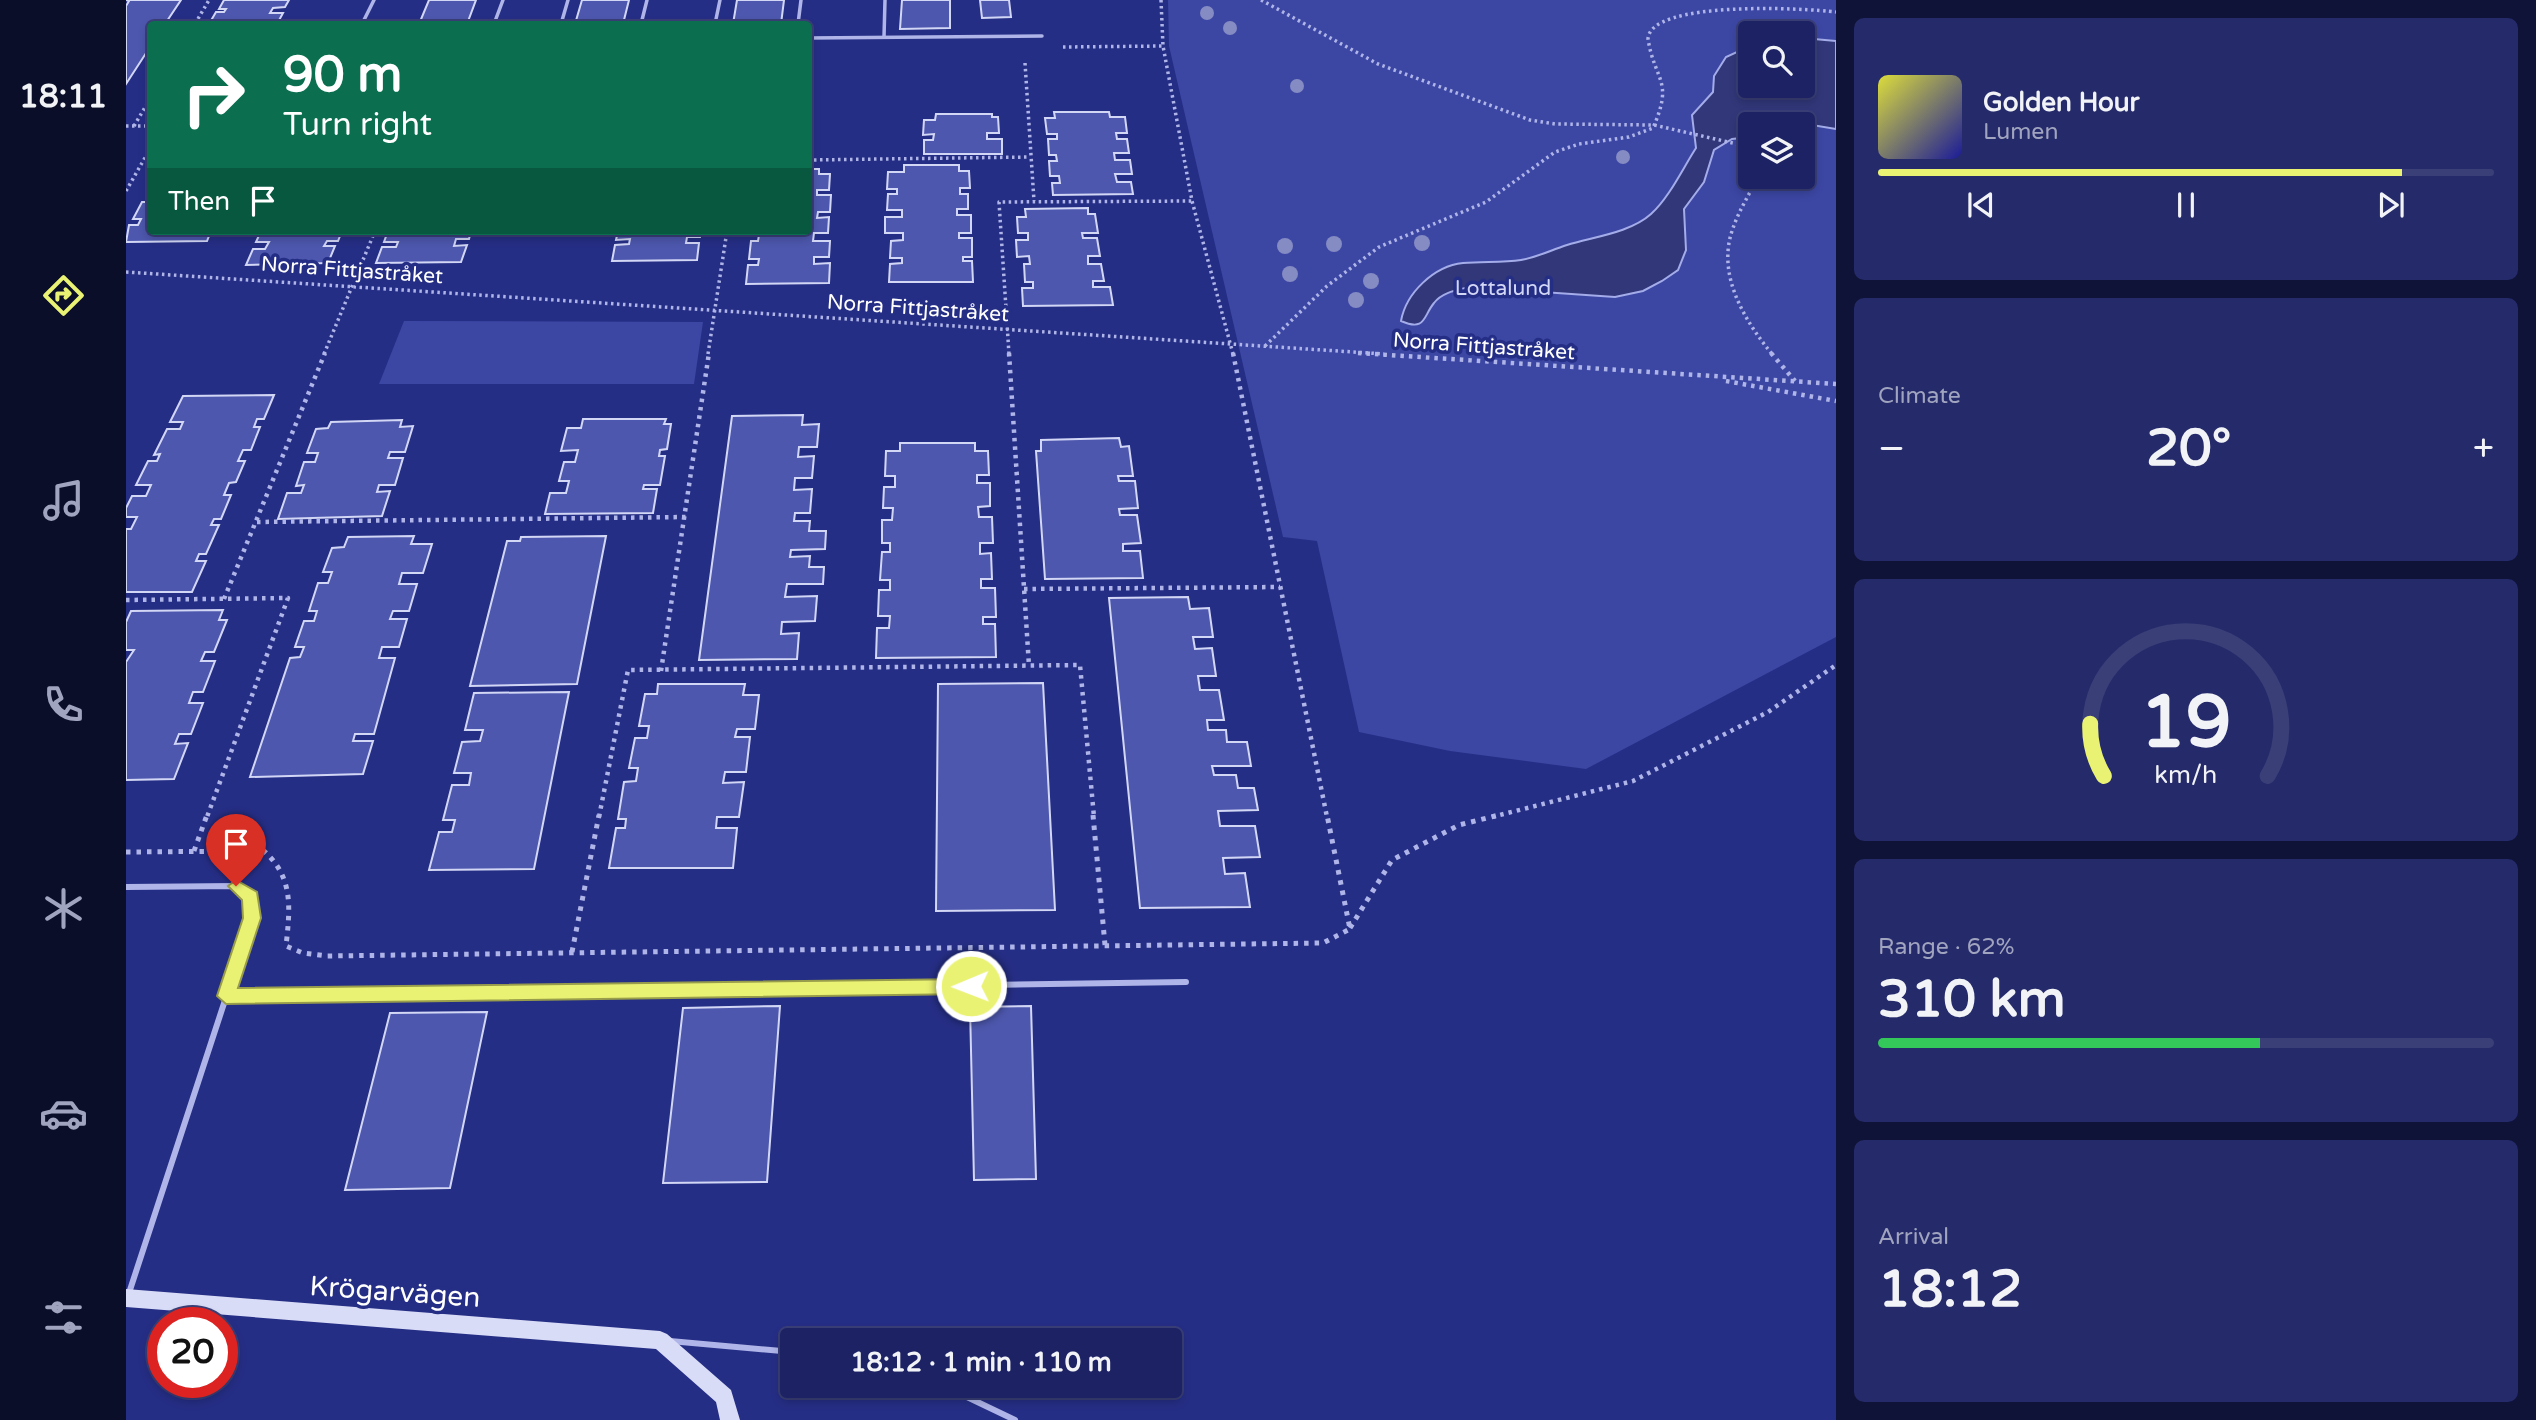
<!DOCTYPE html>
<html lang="en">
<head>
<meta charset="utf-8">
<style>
	body { margin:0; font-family:"Varela Round",sans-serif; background:#252a6a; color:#f1f3f6; height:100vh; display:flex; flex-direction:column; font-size:26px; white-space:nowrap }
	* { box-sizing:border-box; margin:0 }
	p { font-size:23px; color:#a0a4bf }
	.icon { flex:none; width:38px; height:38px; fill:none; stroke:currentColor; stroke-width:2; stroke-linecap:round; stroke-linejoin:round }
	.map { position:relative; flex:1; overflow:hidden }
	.details { display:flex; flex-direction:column; gap:18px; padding:18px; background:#0f1337; width:700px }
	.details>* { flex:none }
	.hud { position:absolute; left:21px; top:21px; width:665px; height:214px; border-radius:7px; box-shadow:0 4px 10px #0003,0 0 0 2px #3a3f78; background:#0b6e4f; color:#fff; overflow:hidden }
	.buttons { position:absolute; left:1612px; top:21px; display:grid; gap:14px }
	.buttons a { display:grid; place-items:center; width:77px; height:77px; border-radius:7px; background:#1c2264; box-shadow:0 4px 10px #0003,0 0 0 2px #3a3f78; font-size:35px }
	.speed { position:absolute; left:21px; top:1307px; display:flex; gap:14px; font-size:35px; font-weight:700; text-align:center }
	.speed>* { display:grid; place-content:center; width:91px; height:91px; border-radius:50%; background:#1c2264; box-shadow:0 4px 10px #0003,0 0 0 2px #3a3f78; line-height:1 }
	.speed .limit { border:10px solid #d22; background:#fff; color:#111 }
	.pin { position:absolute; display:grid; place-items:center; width:60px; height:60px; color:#fff; margin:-72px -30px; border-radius:50% 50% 50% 0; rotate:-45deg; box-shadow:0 0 7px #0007 }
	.pin .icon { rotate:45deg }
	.me { position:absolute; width:77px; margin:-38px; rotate:269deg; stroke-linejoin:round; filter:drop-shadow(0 0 5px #0008) }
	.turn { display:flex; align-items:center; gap:24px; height:147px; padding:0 21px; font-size:32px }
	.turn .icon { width:91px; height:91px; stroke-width:2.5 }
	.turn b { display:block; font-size:49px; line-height:60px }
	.then { display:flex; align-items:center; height:66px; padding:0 21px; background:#0003; gap:14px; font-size:26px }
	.big { font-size:52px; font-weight:800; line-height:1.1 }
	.details .widget { flex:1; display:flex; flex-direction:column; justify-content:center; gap:10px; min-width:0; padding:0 24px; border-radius:10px; background:#252a6a }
	.details .dial { align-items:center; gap:0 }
	.dial svg { height:182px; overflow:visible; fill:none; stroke:#3a3f78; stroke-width:7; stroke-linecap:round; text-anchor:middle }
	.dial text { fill:#f1f3f6; stroke:none }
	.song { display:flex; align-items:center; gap:21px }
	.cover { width:84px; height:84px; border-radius:10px; background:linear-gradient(135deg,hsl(60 70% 55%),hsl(240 70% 35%)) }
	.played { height:7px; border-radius:4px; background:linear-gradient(90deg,#eaf274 85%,#3a3f78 85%) }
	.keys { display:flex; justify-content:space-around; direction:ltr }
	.heat { display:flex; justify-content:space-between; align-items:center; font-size:38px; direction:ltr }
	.charge { height:10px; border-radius:5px; background:linear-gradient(90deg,#34c759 62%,#3a3f78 0) }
	.trip { position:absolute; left:654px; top:1328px; width:402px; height:70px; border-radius:7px; background:#1c2264; box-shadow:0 4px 10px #0003,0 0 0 2px #3a3f78; font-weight:800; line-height:70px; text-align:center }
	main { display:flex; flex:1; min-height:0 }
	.tab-bar { display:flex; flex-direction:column; width:126px; justify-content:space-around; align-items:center; background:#0b0e28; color:#a0a4bf }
	.tab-bar .icon { width:49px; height:49px }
	.tab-bar .current { color:#eaf274 }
	.tab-bar b { font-size:32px; color:#f1f3f6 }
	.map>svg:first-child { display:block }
</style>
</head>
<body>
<main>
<nav class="tab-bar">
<b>18:11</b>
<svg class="icon current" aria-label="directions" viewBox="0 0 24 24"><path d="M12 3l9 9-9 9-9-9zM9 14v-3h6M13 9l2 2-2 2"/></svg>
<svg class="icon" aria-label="music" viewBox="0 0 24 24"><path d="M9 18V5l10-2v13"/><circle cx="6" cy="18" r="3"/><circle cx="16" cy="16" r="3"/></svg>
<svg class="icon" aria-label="phone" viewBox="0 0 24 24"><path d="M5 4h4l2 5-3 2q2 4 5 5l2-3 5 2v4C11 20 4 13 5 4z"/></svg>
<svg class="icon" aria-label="climate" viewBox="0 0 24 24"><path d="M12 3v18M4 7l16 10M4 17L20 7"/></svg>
<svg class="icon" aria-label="car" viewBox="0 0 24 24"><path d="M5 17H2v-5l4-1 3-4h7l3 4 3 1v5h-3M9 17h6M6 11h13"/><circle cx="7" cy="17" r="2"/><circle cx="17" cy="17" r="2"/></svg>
<svg class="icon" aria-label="filters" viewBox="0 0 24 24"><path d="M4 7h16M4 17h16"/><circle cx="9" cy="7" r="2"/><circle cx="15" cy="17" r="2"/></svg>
</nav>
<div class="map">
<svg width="1710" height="1420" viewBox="0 0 1710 1420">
	<rect width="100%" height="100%" fill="#252e85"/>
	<g fill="#3c47a4" fill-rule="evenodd">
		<path d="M1042 0H1710V637L1460 769 1324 751 1233 732 1191 541 1157 537 1043 46ZM1624 33H1676V86H1624ZM1624 124H1676V177H1624Z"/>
		<path d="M278 321 577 322 568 384H253Z"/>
	</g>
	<path fill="#313779" stroke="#a4ace9" stroke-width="2" d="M1677 38 1710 41V129L1656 120 1641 124H1624V137L1606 139 1588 150 1578 182 1558 209 1560 250 1552 270 1536 281 1517 291 1489 297 1344 287C1332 290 1316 292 1308 303 1297 316 1300 332 1275 321 1280 293 1308 266 1337 263 1356 261 1376 263 1395 260 1412 257 1425 250 1441 245 1466 237 1504 233 1525 214 1543 198 1557 168 1570 148L1566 115 1587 92 1588 76 1600 57 1624 46V86H1676Z"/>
	<g fill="#4d57ad" stroke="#d3d7f6" stroke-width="2">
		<path d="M0 0H55L39 24H24V47L0 84V6L3 1Z"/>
		<path d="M98 0H163L159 7 147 8 144 13H157L151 24H83L90 12H98L100 9H93Z"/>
		<path d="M303 0H350L341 24H293Z"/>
		<path d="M456 0H503L497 24H449Z"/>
		<path d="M611 0H658L655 24H607Z"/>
		<path d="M776 0H824V28L774 29Z"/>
		<path d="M854 0H883L885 17 856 18Z"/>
		<path d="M928 112H983L984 117H999L1001 133H990L991 139H1001L1003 153H988L989 160H1004L1006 174H989L991 182H1005L1007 194 927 195 926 183H934L933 176H924L923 161H931L930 155H923L922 139H931V134H921L919 118H929Z"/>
		<path d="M810 114H866V117H872L873 133H861V139H876V154H798V140H807L808 134 797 135 798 120H809Z"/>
		<path d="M778 165H833V171H843L844 188H834V194H842V209H831V215H845V233H833V238H846V257H837V261H846L847 282H763L764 264 776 263V258H764L765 241 777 240V233H759V217H776V210H761L762 194H771V189H761L762 172H778Z"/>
		<path d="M682 169H693V174H704L703 190H691V195H705L704 212H692L691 218 703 217 702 233H688L687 241H704L703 257H688V264L704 263 703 283 620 284 622 265H632L633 259H623L625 241H632L633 235H626V231H682Z"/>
		<path d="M16 202H24V231H85L81 241 0 242 3 225H12L15 219H7Z"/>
		<path d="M962 208V214H969L972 233H956L957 238H971L974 256H962V264H975L978 281H967V287H984L987 305 897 306 896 288H907V282H899L898 264H904L903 256 891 257 890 240H902V233H892L891 217H900L899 209Z"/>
		<path d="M135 231H216L212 241H201L198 246H209L202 263 120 265 127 249H139L143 242H130Z"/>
		<path d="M262 231H345L343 239H330L328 246 341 245 335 262 250 263 256 247H270L272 242H258Z"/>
		<path d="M492 231H575L574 237H561L560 243H573L571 260 486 261 489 245 503 244 504 239 490 240Z"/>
		<path d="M148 395 138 419H131L128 427H134L125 450H117L112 461H119L110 482 103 483 98 495H105L95 519H88L85 525H93L80 554H73L70 561H80L66 592H0V529H5L11 517H0V508L6 496H20L25 485H10L22 461H31L34 454 28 455 41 429H54L57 422H44L57 396Z"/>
		<path d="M677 415 676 425 693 424 691 447H673L672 457 688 456 686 478H669L668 490 686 489 684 513H669L668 521H684L683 531H700L699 549 665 550 664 557 684 556 683 567H698L697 584H661L659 597 691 596 689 621 656 622 655 634 673 633 671 659 573 660 606 416Z"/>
		<path d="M457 419H540L538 424H545L541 449 534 450 533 456H539L534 485H518L517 489H531L527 513 419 514 424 493H440L443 481H433L438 462H449L452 450 435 451 441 428H455Z"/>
		<path d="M276 420 274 427 287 426 279 452H264L262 458H277L269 485H253L251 492 264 491 256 516 152 519 161 493H175L178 485 170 486 178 462H189L192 453H181L190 429 202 428 205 422Z"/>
		<path d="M993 438 995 447 1003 446 1007 476H992L993 481H1009L1012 508 993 509 994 515H1011L1015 543 997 544V551H1014L1017 578 919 579 910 451H915V440Z"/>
		<path d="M774 443H849V451H862L863 475H851V483H864V506L852 507 853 517H866L867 543H854V554L865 553 866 579H855V588H869L870 617H857V624H869L870 657 750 658 751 628H763L764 616H752L753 590H764V580H754L756 552H764V543H756V520H766L767 508H757L758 487H769V476H759L760 451H774Z"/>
		<path d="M288 536 285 544H306L297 573H276L273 584H291L283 611H267L264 619H281L273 647H256L253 658H269L248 734H229L227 741H247L237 774 124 777 164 658 174 657 178 647H169L178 621H188L191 611H183L192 583H202L206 572H197L206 548 218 547 222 537Z"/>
		<path d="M480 536 451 684 344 686 381 541H394L395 537Z"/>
		<path d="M1062 597 1064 609 1083 608 1087 637H1067L1069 649 1086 648 1090 676H1072L1074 690H1093L1098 720H1081L1082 730H1100L1101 742H1121L1125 766H1086L1088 775H1110L1112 788H1128L1132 810 1092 811 1094 826H1129L1134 857 1097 858 1099 874 1119 873 1124 907 1014 908 983 598Z"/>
		<path d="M97 610 93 620H101L88 652H79L75 661H89L77 692H67L63 703H77L65 734H53L49 744 62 743 48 779 0 780V662L8 650H0V622L5 611Z"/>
		<path d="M917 683 929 910 810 911 812 684Z"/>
		<path d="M532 684H619L617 695H633L629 729H611L609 737H624L620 772H599L597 783 618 782 613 817H591L590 828H611L607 868H483L490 828H499L500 819H492L498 782 510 781 512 768H503L509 738H521L523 726H513L519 694H531Z"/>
		<path d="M443 692 408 869 303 870 313 832H326L329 820H317L326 785H343L345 773H328L336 742 354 741 357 730H339L348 693Z"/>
		<path d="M654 1006 641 1182 537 1183 557 1008Z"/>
		<path d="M905 1006 910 1179 848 1180 844 1007Z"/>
		<path d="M361 1012 324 1188 219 1190 264 1013Z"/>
	</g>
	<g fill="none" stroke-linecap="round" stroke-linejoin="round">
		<g stroke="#afb5e8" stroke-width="3.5" stroke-dasharray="2.5 3.5" stroke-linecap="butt">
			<path d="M1035 0 1037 46 1066 201 1107 354"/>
			<path d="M1135 0 1252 64 1404 120 1429 124 1528 125 1624 147"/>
			<path d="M69 24 83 0"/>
			<path d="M937 47 1037 46"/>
			<path d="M899 63 908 201"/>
			<path d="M0 126H24"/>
			<path d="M8 126 24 99"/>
			<path d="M682 160 904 157"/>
			<path d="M1632 177C1623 195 1612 212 1606 231 1591 276 1619 321 1646 354"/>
			<path d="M0 191 24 149"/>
			<path d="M0 272 1258 354"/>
			<path d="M1139 346 1201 286 1253 247 1360 202 1429 152 1453 144 1503 137 1527 128C1548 80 1529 82 1522 39 1524 0 1678 8 1710 12"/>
			<path d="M198 354 249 231"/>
			<path d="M582 354 601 231"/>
			<path d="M883 354 873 202 1066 201"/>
		</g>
		<g stroke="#afb5e8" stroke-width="4.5" stroke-dasharray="3.5 5" stroke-linecap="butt">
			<path d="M883 353 903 666"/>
			<path d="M1107 353 1201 817"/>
			<path d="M1232 353 1710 384"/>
			<path d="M1645 353 1669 381"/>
			<path d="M1600 381 1710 401"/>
			<path d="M131 522 560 517"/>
			<path d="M898 589 1154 587"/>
			<path d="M98 599 199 353"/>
			<path d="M0 600 162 598 81 817"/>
			<path d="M535 671 583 353"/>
			<path d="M473 817 502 670 954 665 968 817"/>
			<path d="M1366 817 1507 781 1642 712 1710 665"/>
		</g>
		<g stroke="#afb5e8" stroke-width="5" stroke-dasharray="4.5 6" stroke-linecap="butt">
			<path d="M967 815 979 945"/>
			<path d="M68 851 81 815"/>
			<path d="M0 852 138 851C168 878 164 909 160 946L177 953 201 956 1197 943 1224 929 1201 815"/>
			<path d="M1224 928 1266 860 1333 825 1373 815"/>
			<path d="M446 952 473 815"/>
		</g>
		<g stroke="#afb5e8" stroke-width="3.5">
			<path d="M236 24 248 0"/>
			<path d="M368 24 377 0"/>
			<path d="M435 24 442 0"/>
			<path d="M515 24 521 0"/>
			<path d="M589 24 594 0"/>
			<path d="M672 24 675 0"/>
			<path d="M758 37 759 0"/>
			<path d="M682 38 916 36"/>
		</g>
		<g stroke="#afb5e8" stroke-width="6">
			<path d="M0 887 110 886 124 897 126 918 2 1296"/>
			<path d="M100 996 1060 982"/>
			<path d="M544 1341 667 1352"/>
			<path d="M818 1386 889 1420"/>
		</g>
		<path fill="#d9dcf7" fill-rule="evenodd" d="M0 1289 534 1331 541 1334 605 1390 614 1420H594L590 1402 530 1349 0 1307Z"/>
	</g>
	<g fill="#858bc3">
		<circle cx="1081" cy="13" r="7"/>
		<circle cx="1104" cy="28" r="7"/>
		<circle cx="1171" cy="86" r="7"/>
		<circle cx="1497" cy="157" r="7"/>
		<circle cx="1296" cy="243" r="8"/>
		<circle cx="1208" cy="244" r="8"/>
		<circle cx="1159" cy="246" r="8"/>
		<circle cx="1164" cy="274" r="8"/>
		<circle cx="1245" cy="281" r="8"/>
		<circle cx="1230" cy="300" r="8"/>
	</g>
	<path fill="#eaf274" stroke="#989d4b" stroke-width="2" d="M110 880 131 892 135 918 112 988 845 979 854 986 845 994 100 1004 91 996 117 918 116 900 102 886Z"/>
	<g text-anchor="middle" stroke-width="7" stroke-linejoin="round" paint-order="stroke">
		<g font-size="21" fill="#fff" stroke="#252e85">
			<text transform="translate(226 270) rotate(4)" y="7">Norra Fittjastråket</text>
			<text transform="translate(792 308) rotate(4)" y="7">Norra Fittjastråket</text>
			<text transform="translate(1358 346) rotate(4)" y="7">Norra Fittjastråket</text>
		</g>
		<g font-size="21" fill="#d3d7f6" stroke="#252e85">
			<text x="1377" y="295">Lottalund</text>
		</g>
		<g font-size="28" fill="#fff" stroke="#252e85">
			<text transform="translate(269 1291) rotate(4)" y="10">Krögarvägen</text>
		</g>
	</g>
</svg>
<div class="buttons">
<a><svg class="icon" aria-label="search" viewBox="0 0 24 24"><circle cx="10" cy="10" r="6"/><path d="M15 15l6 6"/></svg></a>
<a><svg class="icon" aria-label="layers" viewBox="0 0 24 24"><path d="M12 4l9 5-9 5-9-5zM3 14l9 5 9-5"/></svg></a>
</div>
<div class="speed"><div class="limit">20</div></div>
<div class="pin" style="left:110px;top:886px;background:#d93025"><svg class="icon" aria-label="arrive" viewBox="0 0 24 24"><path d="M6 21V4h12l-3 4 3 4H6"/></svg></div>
<svg class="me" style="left:845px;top:986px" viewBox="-20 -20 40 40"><circle r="17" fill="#eaf274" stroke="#fff" stroke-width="3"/><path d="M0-11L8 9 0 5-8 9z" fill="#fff"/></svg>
<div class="trip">18:12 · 1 min · 110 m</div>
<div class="hud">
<div class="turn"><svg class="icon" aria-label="right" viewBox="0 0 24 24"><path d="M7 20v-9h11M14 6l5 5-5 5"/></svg><div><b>90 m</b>Turn right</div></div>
<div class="then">Then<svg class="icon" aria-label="arrive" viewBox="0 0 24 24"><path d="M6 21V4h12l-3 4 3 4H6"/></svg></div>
</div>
</div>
<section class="details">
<div class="widget">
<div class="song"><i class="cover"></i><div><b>Golden Hour</b><p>Lumen</p></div></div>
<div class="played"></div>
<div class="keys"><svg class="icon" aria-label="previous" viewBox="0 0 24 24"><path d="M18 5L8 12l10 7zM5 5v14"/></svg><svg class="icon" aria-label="pause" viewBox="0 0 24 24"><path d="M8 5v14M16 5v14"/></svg><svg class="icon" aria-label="next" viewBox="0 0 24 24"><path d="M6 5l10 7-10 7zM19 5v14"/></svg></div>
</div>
<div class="widget"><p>Climate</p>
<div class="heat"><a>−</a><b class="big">20°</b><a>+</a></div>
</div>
<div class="widget dial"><svg viewBox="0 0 100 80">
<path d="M14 69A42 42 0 1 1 86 69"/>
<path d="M14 69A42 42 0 0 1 8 46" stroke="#eaf274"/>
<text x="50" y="56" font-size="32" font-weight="700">19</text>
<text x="50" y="72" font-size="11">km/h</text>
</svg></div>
<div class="widget"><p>Range · 62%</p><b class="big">310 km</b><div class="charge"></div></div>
<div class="widget"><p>Arrival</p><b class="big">18:12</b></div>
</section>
</main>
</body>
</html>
